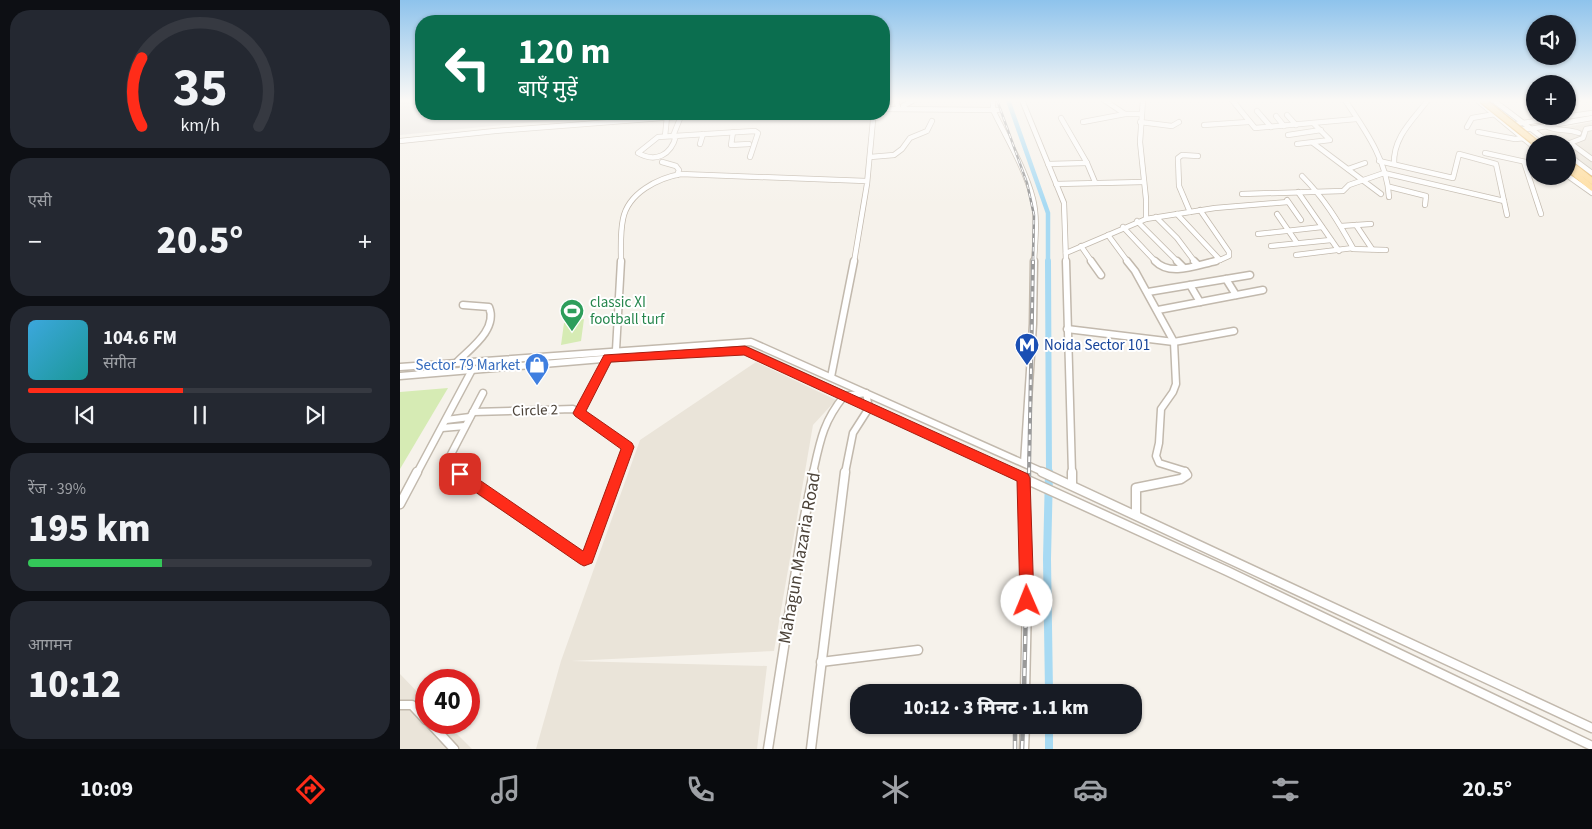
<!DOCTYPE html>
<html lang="hi">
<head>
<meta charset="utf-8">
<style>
	body { margin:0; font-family:"Source Sans 3","Noto Sans Devanagari",sans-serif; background:#242831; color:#f1f3f6; height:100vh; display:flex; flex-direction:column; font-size:19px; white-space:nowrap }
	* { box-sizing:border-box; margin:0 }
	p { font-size:16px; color:#9ea1a6 }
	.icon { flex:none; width:28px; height:28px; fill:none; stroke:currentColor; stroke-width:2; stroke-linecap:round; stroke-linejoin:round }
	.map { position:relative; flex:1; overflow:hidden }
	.details { display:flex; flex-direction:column; gap:10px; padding:10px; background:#0d0f14; width:400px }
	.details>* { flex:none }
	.hud { position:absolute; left:15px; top:15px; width:475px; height:105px; border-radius:20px; box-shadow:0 1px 4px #0004; background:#0b6e4f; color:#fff; overflow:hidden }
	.controls { position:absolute; left:1126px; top:15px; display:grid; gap:10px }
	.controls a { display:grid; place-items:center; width:50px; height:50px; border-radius:50%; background:#171b24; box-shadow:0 1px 4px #0004; font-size:25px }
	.speed { position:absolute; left:15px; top:669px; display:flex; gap:10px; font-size:25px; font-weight:700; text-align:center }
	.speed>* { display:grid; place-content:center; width:65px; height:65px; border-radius:50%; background:#171b24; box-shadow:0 1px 4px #0004; line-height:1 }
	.speed .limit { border:8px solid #d22; background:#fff; color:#111 }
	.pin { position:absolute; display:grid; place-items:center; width:42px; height:42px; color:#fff; margin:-21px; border-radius:10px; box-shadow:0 2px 8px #0006 }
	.me { position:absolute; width:55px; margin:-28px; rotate:359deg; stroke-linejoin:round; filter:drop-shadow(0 0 4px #0008) }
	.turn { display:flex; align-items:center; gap:18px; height:105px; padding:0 20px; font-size:22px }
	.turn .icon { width:65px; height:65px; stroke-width:2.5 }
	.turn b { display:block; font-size:35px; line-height:42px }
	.big { font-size:38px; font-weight:800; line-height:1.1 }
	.details .tile { flex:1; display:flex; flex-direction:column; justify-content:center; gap:8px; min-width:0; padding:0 18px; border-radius:20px; background:#242831 }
	.details .dial { align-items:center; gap:0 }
	.dial svg { height:130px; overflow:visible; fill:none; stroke:#363941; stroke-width:7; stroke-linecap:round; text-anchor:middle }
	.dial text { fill:#f1f3f6; stroke:none }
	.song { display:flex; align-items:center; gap:15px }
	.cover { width:60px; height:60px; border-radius:8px; background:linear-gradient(135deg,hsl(200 70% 55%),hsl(180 70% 35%)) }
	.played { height:5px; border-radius:2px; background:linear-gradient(90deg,#ff2c19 45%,#363941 45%) }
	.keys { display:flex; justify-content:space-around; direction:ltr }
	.heat { display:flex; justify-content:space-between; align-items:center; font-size:28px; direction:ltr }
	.charge { height:8px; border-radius:4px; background:linear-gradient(90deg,#34c759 39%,#363941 0) }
	.trip { position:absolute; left:450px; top:684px; width:292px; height:50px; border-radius:20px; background:#171b24; box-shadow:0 1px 4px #0004; font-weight:800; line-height:50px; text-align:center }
	.tab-bar { display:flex; height:80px; justify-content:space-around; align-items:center; background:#090b0e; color:#9ea1a6 }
	.tab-bar .icon { width:35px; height:35px }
	.tab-bar .active { color:#ff2c19 }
	.tab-bar b { font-size:22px; color:#f1f3f6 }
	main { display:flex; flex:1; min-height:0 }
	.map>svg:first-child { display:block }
</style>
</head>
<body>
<main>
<section class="details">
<div class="tile dial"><svg viewBox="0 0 100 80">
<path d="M14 69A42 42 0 1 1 86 69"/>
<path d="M14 69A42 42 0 0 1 14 27" stroke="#ff2c19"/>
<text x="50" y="56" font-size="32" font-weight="700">35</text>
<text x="50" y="72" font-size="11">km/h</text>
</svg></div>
<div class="tile"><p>एसी</p>
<div class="heat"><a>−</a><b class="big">20.5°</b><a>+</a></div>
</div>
<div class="tile">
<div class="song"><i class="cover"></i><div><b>104.6 FM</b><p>संगीत</p></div></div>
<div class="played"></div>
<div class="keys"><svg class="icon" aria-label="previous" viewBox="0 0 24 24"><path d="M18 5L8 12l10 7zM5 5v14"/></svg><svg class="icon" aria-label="pause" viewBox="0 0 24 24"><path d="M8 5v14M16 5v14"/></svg><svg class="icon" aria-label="next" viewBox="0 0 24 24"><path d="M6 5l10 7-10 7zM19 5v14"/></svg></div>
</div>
<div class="tile"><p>रेंज · 39%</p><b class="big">195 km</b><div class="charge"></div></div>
<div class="tile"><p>आगमन</p><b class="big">10:12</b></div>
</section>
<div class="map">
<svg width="1192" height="749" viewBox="0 0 1192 749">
	<rect width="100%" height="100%" fill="#f6f2eb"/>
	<g fill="#eae4d9">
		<path d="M1192 122V171L1168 152V144H1157L1141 132Z"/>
		<path d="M356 362 436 400 413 425 374 651 171 661 367 666 357 749H136L161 661 240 440Z"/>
		<path d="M0 674 26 701V722L46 723 72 749H0Z"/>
	</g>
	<path fill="#e6e1dc" d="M0 100H21V114H217L0 135Z"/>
	<g fill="#d6ebb4">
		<path d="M184 319 181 341 161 345 164 323Z"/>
		<path d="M48 388 0 469V392Z"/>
	</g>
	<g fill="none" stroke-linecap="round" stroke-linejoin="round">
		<path stroke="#a7daf3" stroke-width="4.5" d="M608 100 648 213V262"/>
		<path stroke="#a7daf3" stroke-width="6" d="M648 261 649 473"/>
		<g stroke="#a7daf3" stroke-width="8">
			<path d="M649 472 647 559 649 692"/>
			<path d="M649 725V749"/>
		</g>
		<defs>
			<g id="minor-far2">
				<path d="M496 100 498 107"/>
				<path d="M593 100V110C607 139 625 168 633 199 638 219 635 242 634 262"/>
				<path d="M622 100 664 203 666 262"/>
				<path d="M704 100 725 114H741"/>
				<path d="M743 100 740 142 746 199V219"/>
				<path d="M832 100 855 128 956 119"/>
				<path d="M945 100C965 130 987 160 989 197"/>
				<path d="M1077 100 1135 148"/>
				<path d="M1093 100 1151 144"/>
				<path d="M503 106 514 100"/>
				<path d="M484 109 598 110"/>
				<path d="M857 111 871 127"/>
				<path d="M887 115 896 125"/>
				<path d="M876 116 884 126"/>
				<path d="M661 118 687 163 695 182"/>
				<path d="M683 122 725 114"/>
				<path d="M740 122 772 126 779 122"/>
				<path d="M804 125 848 122"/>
				<path d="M1108 125 1192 113"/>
				<path d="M1146 126C1157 132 1167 128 1179 133"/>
				<path d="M1067 127 1072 118 1095 114"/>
				<path d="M1192 128 1186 129 1183 138 1170 143 1192 159"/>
				<path d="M1114 129H1130L1192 118"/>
				<path d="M333 132 331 145 349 144"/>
				<path d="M1078 132 1115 139 1125 138"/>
				<path d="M888 135 921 130"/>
				<path d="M265 136 267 117"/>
				<path d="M273 136 281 116"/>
				<path d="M276 136C271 155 256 163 238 153L258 137 355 131 358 133 350 157"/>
				<path d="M0 141 95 131 313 114"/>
				<path d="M913 143 981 194"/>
				<path d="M300 144 303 134"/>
				<path d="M897 144 930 140 914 124"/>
				<path d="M1085 153 1135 164"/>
				<path d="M1168 155 1192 173"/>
				<path d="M470 157 494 155 502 149 510 138 527 131 532 121"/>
				<path d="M979 161 1053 178 1059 154 1096 164 1107 215"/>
				<path d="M262 162 276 166 279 170 277 175"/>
				<path d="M1124 162 1141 214"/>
				<path d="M648 164 687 163"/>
				<path d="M994 164C993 137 1013 120 1028 100"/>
				<path d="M948 169 965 163"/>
				<path d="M1168 176 1192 193"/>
				<path d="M656 184 744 182"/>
				<path d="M990 187 1026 196 1025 205"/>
				<path d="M898 192 939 251"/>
				<path d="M842 194 943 191 949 185 984 173 1104 201"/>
				<path d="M887 200 901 220"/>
				<path d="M800 210 829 252V256L820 260"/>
				<path d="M790 212 779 186 778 158 782 155 798 156"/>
				<path d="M777 214 820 260 810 262"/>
				<path d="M877 214 897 243"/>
				<path d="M756 217 777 238 795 262"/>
				<path d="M737 221 778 262"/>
				<path d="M956 225 972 249"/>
				<path d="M941 226 971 224"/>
				<path d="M723 227 756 262"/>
				<path d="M858 234 922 227"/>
				<path d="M708 235 728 262"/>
				<path d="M681 246 692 262"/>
				<path d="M871 246 931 240"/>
				<path d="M953 249 986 250"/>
				<path d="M666 253 746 219 815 208 888 202"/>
				<path d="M896 255 953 248C938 221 924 198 902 176"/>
				<path d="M221 262C221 248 220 233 223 219 228 193 258 178 281 174L466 181"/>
				<path d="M454 262 467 184 473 120"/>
			</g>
			<g id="minor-far1">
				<path d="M666 261 672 473"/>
				<path d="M691 261 701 275"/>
				<path d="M727 261 735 271 774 342 776 384 773 392 761 409 759 443 756 456 759 463 785 471 786 473"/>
				<path d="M755 261C770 277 797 265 816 261"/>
				<path d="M777 261 783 267"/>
				<path d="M794 261 797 264"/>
				<path d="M826 279 836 295"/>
				<path d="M790 285 800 302"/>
				<path d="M748 292 850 275"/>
				<path d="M758 310 863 290"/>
				<path d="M667 329 774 342 834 331"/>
				<path d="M216 350 221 261"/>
				<path d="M57 362C71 348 98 329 89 307L63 305"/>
				<path d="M0 367 351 342 645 473"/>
				<path d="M0 376 238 356 345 350 613 473"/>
				<path d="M431 377 454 261"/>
				<path d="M73 412 83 393"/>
				<path d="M73 412 173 409 227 445 217 473"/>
				<path d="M179 413 208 358"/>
				<path d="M46 420 70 417"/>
				<path d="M42 428 65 426"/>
				<path d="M624 463 633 324 634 261"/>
				<path d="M17 473 73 368"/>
				<path d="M59 473 47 462 73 412"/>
				<path d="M413 473C420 441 423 422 444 396L466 393 469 408 453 433 445 473"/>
			</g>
			<g id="minor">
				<path d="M57 472 85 493 185 559 187 558 218 472"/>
				<path d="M610 472 827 571 1192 746"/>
				<path d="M642 472 1192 728"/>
				<path d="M672 472V485"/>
				<path d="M624 478 627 601 625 692"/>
				<path d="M0 504 17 472"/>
				<path d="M736 514V488L781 479 787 475 785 472"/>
				<path d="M421 662 518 650"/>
				<path d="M0 705H12L26 720"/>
				<path d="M29 722 54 749"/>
				<path d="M368 749 403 526 414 472"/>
				<path d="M411 749 445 472"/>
				<path d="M624 749 625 725"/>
			</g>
			<g id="major">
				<path d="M1168 162 1192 181"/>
				<path d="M1168 168 1192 188"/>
			</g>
		</defs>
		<use href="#minor-far2" stroke="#c2b9ad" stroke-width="6"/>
		<use href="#minor-far1" stroke="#c2b9ad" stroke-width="9"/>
		<use href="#minor" stroke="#c2b9ad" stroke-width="11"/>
		<use href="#major" stroke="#e8b867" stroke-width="8"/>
		<use href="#minor-far2" stroke="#fff" stroke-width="4.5"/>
		<use href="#minor-far1" stroke="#fff" stroke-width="6"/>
		<use href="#minor" stroke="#fff" stroke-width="8"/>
		<use href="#major" stroke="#ffdc9b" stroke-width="5.5"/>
		<defs>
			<path id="rail-far2" d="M597 100 627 183 634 215 633 262"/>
			<path id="rail-far1" d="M629 473 633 261"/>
			<g id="rail">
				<path d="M624 692 629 472"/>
				<path d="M615 725V749"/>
				<path d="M622 749 623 725"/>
			</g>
		</defs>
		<use href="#rail-far2" stroke="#9a9a9a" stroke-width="2.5"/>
		<use href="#rail-far1" stroke="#9a9a9a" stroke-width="4"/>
		<use href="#rail" stroke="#9a9a9a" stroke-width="4.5"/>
		<use href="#rail-far2" stroke="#fff" stroke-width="1" stroke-dasharray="4.5" stroke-linecap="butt"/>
		<use href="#rail-far1" stroke="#fff" stroke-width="2" stroke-dasharray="5.5" stroke-linecap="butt"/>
		<use href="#rail" stroke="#fff" stroke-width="2.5" stroke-dasharray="8" stroke-linecap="butt"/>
		<defs>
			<path id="major-bridge" d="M1082 100 1137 144"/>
		</defs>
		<use href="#major-bridge" stroke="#e8b867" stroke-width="8" stroke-linecap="butt"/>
		<use href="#major-bridge" stroke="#ffdc9b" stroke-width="5.5"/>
	</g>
	<linearGradient id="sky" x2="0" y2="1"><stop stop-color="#8ec3ec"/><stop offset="0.49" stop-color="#fbf9f6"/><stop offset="1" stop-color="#fbf9f6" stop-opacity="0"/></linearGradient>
	<rect width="1192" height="205" fill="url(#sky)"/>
	<path fill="#ff2c19" stroke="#a61d10" d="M345 346 628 474 630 478 634 601 632 606 627 608 622 606 620 601 617 481 344 355 211 362 186 411 232 443 234 447 192 563 184 566 180 564 55 478 54 474 55 470 60 469 65 470 183 551 221 449 175 416 173 413 204 355Z"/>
	<defs>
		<symbol id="stadium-pin" viewBox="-11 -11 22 30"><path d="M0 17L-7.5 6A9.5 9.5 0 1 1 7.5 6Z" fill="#2e9e5b" stroke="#fff"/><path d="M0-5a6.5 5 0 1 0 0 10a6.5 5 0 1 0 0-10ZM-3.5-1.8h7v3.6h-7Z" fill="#fff"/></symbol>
		<symbol id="metro-pin" viewBox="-11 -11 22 30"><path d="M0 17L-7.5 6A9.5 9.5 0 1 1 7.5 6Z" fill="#1a4fb4" stroke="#fff"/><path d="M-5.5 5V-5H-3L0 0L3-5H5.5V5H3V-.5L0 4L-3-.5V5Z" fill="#fff"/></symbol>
		<symbol id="shop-pin" viewBox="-11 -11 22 30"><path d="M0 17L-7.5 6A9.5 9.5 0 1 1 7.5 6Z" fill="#3f7fe0" stroke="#fff"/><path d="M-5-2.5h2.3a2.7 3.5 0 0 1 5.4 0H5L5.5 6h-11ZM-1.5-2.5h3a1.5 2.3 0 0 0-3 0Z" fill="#fff"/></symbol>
	</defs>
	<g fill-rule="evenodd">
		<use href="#stadium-pin" x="158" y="297" width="28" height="38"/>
		<use href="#metro-pin" x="613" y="331" width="28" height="38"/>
		<use href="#shop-pin" x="123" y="351" width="28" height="38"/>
	</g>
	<g text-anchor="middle" stroke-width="4" stroke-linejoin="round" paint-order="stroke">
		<g font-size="15" fill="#27864d" stroke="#fff" text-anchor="start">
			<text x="190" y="307">classic XI<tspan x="190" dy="17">football turf</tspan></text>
		</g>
		<g font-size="15" fill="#164399" stroke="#fff" text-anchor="start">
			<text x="644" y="350">Noida Sector 101</text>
		</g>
		<g font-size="15" fill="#366cbe" stroke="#fff" text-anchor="end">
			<text x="120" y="370">Sector 79 Market</text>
		</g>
		<g font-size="15" fill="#4b4238" stroke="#fff">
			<text transform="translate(135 410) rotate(-2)" y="5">Circle 2</text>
		</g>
		<g font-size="18" fill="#4b4238" stroke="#fff">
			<text transform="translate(399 558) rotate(-80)" y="6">Mahagun Mazaria Road</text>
		</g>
	</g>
</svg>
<div class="controls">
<a><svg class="icon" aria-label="sound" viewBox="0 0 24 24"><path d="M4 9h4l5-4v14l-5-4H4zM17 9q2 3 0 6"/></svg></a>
<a>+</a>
<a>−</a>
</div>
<div class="speed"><div class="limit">40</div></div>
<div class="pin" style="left:60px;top:474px;background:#d93025"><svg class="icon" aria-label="arrive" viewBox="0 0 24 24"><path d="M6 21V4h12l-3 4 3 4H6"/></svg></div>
<svg class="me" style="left:627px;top:601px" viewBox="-20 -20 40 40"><circle r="19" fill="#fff"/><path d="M0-13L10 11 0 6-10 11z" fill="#ff2c19"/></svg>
<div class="trip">10:12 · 3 मिनट · 1.1 km</div>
<div class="hud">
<div class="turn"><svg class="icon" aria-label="left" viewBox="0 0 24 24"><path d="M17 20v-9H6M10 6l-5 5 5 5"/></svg><div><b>120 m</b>बाएँ मुड़ें</div></div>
</div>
</div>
</main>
<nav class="tab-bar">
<b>10:09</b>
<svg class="icon active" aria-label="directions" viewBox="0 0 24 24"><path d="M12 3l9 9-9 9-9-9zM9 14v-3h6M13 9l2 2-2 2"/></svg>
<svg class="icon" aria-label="music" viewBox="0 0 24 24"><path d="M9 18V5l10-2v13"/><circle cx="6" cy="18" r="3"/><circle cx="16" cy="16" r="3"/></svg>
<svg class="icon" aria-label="phone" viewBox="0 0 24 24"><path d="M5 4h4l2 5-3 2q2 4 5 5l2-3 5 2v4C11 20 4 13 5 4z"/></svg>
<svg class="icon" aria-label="climate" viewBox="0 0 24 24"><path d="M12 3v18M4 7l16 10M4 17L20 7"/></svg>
<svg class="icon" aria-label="car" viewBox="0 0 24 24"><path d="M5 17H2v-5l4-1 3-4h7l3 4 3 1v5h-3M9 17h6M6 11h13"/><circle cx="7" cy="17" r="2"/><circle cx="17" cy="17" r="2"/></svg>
<svg class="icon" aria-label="filters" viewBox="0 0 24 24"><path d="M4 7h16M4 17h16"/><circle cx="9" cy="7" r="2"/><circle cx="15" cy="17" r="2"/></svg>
<b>20.5°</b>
</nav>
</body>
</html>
